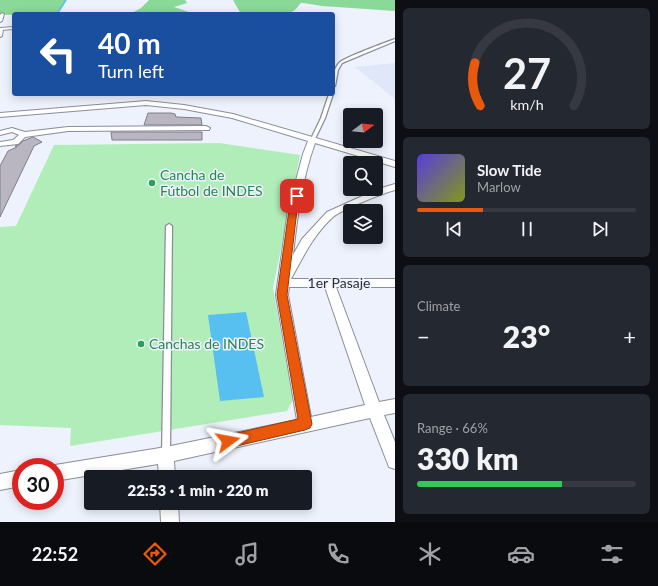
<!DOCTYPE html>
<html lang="en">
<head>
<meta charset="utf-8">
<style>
	body { margin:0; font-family:Lato,sans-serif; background:#242831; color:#f1f3f6; height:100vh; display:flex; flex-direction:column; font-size:15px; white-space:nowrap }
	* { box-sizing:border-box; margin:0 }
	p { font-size:13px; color:#9ea1a6 }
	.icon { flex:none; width:22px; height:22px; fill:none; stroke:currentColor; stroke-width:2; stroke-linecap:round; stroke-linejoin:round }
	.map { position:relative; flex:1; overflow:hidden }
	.drawer { display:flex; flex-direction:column; gap:8px; padding:8px; background:#0d0f14; width:263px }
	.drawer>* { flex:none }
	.guide { position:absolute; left:12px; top:12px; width:323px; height:84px; border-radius:4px; box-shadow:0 2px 10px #0003; background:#1a4fa0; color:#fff; overflow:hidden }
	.needle { width:26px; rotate:74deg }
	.buttons { position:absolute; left:343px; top:108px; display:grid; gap:8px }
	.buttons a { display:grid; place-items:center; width:40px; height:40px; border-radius:4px; background:#171b24; box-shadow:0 2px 10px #0003; font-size:20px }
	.speed { position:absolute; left:12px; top:458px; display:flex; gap:8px; font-size:20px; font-weight:700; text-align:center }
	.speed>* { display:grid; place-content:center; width:52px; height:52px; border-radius:50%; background:#171b24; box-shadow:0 2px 10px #0003; line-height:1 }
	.speed .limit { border:6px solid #d22; background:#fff; color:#111 }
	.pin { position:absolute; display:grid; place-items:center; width:34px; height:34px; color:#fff; margin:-17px; border-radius:8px; box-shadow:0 2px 6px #0006 }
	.me { position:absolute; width:44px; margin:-22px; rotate:77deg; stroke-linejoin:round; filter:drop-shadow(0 0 3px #0008) }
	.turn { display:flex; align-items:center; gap:14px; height:84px; padding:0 20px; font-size:18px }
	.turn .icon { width:52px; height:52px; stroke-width:2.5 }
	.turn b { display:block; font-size:28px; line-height:34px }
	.big { font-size:30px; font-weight:800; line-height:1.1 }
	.drawer .widget { flex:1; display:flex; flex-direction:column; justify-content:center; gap:6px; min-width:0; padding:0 14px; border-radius:6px; background:#242831 }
	.drawer .dial { align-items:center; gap:0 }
	.dial svg { height:104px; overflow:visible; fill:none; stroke:#363941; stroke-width:7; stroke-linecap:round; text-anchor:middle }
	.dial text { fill:#f1f3f6; stroke:none }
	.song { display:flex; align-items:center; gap:12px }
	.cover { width:48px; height:48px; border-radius:6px; background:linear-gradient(135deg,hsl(250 70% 55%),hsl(70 70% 35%)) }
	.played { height:4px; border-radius:2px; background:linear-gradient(90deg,#ea580c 30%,#363941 30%) }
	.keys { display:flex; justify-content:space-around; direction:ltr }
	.heat { display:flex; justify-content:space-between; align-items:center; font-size:22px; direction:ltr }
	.charge { height:6px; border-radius:3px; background:linear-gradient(90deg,#34c759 66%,#363941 0) }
	.trip { position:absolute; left:84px; top:470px; width:228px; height:40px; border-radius:4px; background:#171b24; box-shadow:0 2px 10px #0003; font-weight:800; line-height:40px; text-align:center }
	.tabs { display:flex; height:64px; justify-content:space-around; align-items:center; background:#090b0e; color:#9ea1a6 }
	.tabs .icon { width:28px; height:28px }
	.tabs .current { color:#ea580c }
	.tabs b { font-size:18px; color:#f1f3f6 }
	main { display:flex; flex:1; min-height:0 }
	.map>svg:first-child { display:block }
</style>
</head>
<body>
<main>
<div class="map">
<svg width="395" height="522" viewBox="0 0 395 522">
	<rect width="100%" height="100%" fill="#edf2fd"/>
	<path fill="#dfe7f9" d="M395 63V99L355 67Z"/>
	<path fill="#b0edb9" d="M219 143 300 155 273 288 293 400 287 411 70 446 71 428 0 425V227L16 226 54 145Z"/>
	<g fill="#8bd998">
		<path d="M0 0H66L57 14 0 15Z"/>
		<path d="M149 0H185L187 3 174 7 189 12 216 14H130L141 8Z"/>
		<path d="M233 0H395V11L322 6 303 3H301L295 10 288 14H241Z"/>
	</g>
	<path fill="#57c0f1" d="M246 312 264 397 220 401 208 315Z"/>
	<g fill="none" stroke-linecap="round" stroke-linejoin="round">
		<path stroke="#57c0f1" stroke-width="1.5" d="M57 14 66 0"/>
	</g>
	<g fill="#b9b6c1" stroke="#807e88">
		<path d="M148 113H171L175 114 176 117 201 118 202 125H144Z"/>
		<path d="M111 132H202V140H112Z"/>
		<path d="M33 137 42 142 34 146 0 217V166L8 151 17 147 15 146 19 145 23 141Z"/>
	</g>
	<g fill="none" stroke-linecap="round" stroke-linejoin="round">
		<defs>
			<g id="service">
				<path d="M395 39V41L342 63 338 70 335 86 333 87C333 78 333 70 339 63 343 58 387 42 395 39Z"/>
				<path d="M329 94H333L325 118 315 139 312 140 311 139 321 118Z"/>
				<path d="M169 224 172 226 170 454 169 457 166 458 163 457 162 454 166 226Z"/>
			</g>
			<g id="pedestrian">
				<path d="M2 13 4 14 2 21 0 22V15Z"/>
				<path d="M0 28 3 29 2 36 0 37Z"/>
			</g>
			<g id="minor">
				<path d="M14 27V29L0 30V28Z"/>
				<path d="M146 101 184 105 233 114 395 161V167L315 143C302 179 297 218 293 255L302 239 327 212 378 189 395 184V190C383 193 341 210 333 217 314 234 303 257 291 279H395V287H336L379 402 395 399V413L384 415 395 442V469L389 467 370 418 174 461 175 477H159L158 464 55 481V467H50L55 465 166 447 297 420 276 295 288 210 303 154 308 141 232 118 184 109 146 105 0 117V113ZM289 287H325L365 405 311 417 288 295Z"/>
				<path d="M206 126 210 128 209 130 68 131 25 137 18 144 0 146V142L13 140 19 135 12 132 0 135V131L12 128 25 132 68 127Z"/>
				<path d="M21 470V486L0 490V474Z"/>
				<path d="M160 503H178L179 522H161Z"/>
			</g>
		</defs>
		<use href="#service" stroke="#8a8e98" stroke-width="2.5"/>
		<use href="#pedestrian" stroke="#8a8e98" stroke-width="2"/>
		<use href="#minor" stroke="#8a8e98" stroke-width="2"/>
		<use href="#service" fill="#fff" fill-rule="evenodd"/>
		<use href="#pedestrian" fill="#fff" fill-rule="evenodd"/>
		<use href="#minor" fill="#fff" fill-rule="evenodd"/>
	</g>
	<path fill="#ea580c" stroke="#983908" d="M297 193 300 196 297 210 287 295 312 424 310 428 305 430 228 448 223 446 221 441 223 437 228 435 298 419 277 295 289 210 293 196Z"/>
	<g fill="#2e9e5b" stroke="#edf2fd" stroke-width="1.5">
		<circle cx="152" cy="183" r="4"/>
		<circle cx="141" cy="344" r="4"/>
	</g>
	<g text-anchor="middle" stroke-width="3" stroke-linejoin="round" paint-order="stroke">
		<g font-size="14" fill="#27864d" stroke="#edf2fd" text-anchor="start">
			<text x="160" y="180">Cancha de<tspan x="160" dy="16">Fútbol de INDES</tspan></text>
			<text x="149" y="349">Canchas de INDES</text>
		</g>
		<g font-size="14" fill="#2e3034" stroke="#edf2fd">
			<text x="339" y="288">1er Pasaje</text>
		</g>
	</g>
</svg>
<div class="buttons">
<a><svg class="needle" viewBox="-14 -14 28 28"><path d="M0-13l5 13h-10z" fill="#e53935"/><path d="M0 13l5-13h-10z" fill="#9ea1a6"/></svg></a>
<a><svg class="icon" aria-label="search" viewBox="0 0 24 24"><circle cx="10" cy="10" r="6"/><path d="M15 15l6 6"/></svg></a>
<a><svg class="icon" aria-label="layers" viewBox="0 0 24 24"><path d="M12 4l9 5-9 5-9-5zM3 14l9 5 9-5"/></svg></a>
</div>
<div class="speed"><div class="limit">30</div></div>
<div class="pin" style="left:297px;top:196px;background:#d93025"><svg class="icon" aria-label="arrive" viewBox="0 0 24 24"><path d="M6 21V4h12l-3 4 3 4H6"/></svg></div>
<svg class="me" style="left:228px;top:441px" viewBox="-20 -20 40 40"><path d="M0-17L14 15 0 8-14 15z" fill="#ea580c" stroke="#fff" stroke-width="4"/></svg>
<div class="trip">22:53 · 1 min · 220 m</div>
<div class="guide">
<div class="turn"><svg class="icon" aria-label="left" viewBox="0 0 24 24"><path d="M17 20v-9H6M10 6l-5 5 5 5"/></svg><div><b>40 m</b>Turn left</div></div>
</div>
</div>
<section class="drawer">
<div class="widget dial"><svg viewBox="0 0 100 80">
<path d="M14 69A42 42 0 1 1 86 69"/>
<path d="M14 69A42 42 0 0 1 10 36" stroke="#ea580c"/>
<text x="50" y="56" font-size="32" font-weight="700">27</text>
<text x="50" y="72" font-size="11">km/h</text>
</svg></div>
<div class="widget">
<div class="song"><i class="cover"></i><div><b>Slow Tide</b><p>Marlow</p></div></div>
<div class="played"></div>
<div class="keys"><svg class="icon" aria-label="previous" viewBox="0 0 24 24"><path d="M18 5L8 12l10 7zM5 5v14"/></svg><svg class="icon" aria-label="pause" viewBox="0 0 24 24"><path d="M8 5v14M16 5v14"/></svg><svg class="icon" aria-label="next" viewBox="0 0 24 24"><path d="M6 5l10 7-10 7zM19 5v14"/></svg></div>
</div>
<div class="widget"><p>Climate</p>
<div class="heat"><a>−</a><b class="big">23°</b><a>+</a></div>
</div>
<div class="widget"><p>Range · 66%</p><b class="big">330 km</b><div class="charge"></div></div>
</section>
</main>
<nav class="tabs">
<b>22:52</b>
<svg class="icon current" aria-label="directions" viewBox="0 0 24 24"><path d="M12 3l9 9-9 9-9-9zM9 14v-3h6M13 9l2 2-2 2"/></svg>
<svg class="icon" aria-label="music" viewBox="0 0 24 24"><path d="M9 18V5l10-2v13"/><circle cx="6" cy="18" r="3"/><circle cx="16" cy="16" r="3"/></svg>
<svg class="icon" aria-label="phone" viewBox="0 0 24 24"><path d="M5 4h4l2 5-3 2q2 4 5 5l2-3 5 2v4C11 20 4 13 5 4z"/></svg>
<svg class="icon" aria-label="climate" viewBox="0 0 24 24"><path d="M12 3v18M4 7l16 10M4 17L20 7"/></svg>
<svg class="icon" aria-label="car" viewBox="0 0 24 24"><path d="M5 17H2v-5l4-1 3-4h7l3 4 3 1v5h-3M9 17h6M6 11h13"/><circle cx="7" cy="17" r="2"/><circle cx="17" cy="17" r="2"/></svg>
<svg class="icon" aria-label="filters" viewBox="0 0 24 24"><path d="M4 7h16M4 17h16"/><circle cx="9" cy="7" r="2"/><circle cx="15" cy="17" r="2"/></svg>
</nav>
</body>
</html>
